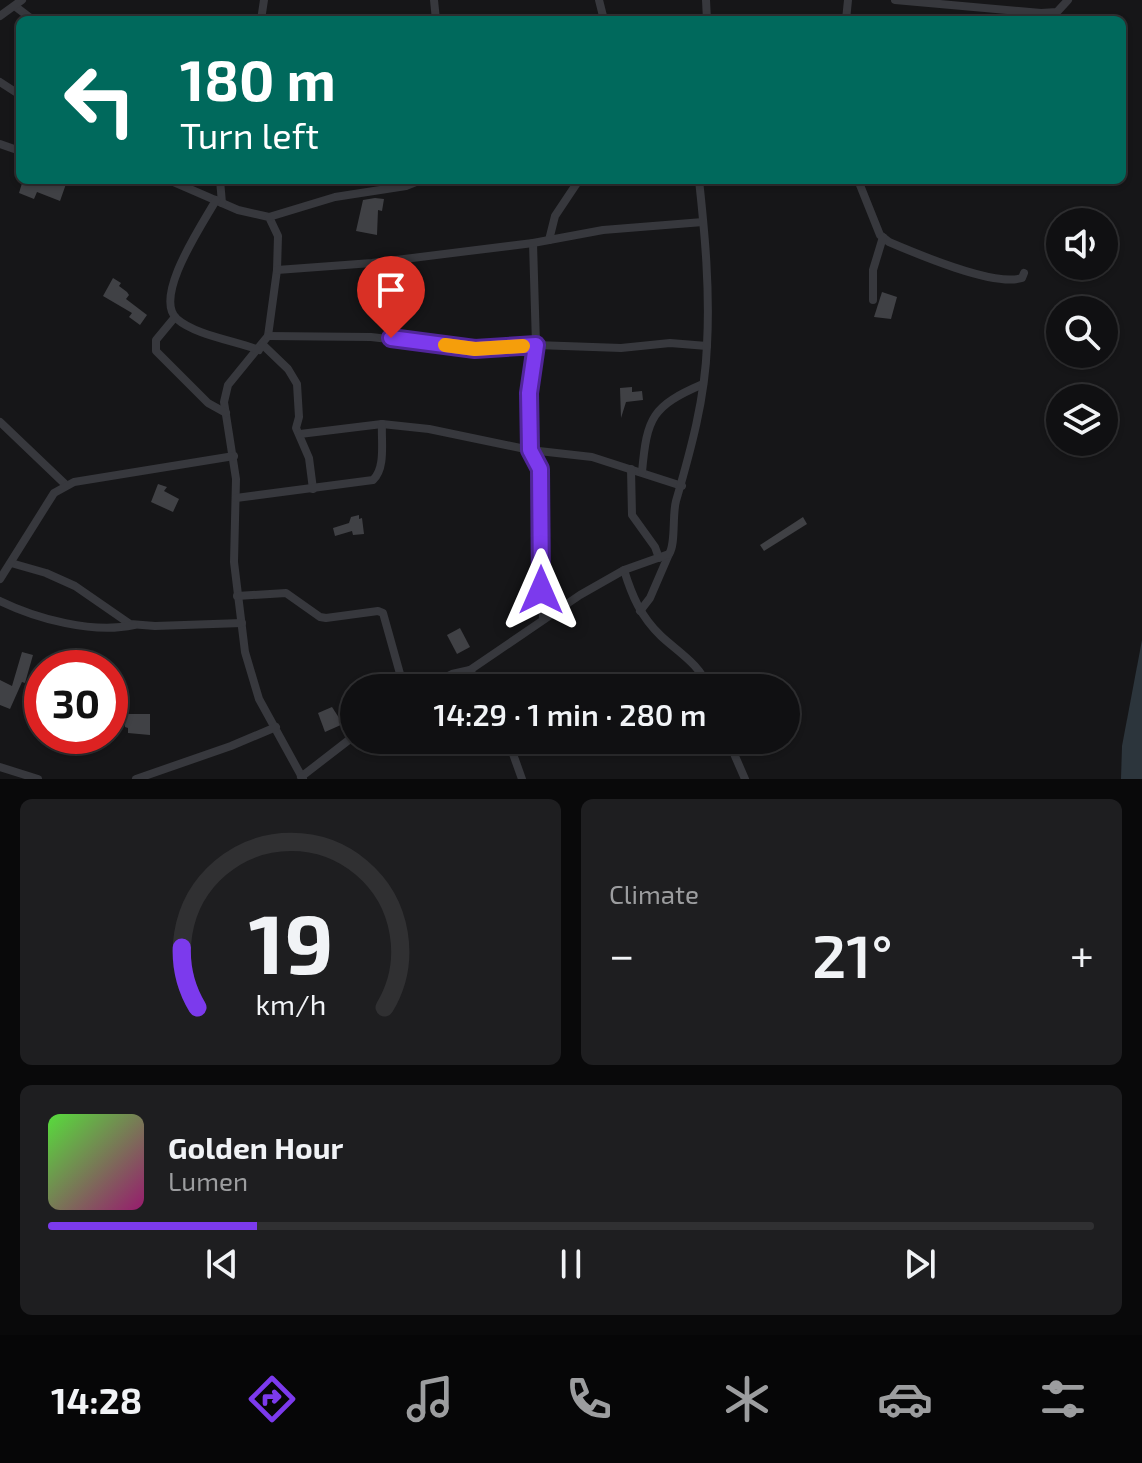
<!DOCTYPE html>
<html lang="en">
<head>
<meta charset="utf-8">
<style>
	body { margin:0; font-family:"Exo 2",sans-serif; background:#1e1e20; color:#f1f3f6; height:100vh; display:flex; flex-direction:column; font-size:30px; white-space:nowrap }
	* { box-sizing:border-box; margin:0 }
	p { font-size:26px; color:#9c9d9f }
	.icon { flex:none; width:44px; height:44px; fill:none; stroke:currentColor; stroke-width:2; stroke-linecap:round; stroke-linejoin:round }
	.map { position:relative; height:779px; overflow:hidden }
	.panel { display:flex; flex-direction:column; gap:20px; padding:20px; background:#09090a; flex:1 }
	.panel>* { flex:none }
	.top-card { position:absolute; left:16px; top:16px; width:1110px; height:168px; border-radius:12px; box-shadow:0 2px 6px #0004,0 0 0 2px #303032; background:#00695c; color:#fff; overflow:hidden }
	.tools { position:absolute; left:1046px; top:208px; display:grid; gap:16px }
	.tools a { display:grid; place-items:center; width:72px; height:72px; border-radius:50%; background:#101012; box-shadow:0 2px 6px #0004,0 0 0 2px #303032; font-size:40px }
	.speed { position:absolute; left:24px; top:650px; display:flex; gap:16px; font-size:40px; font-weight:700; text-align:center }
	.speed>* { display:grid; place-content:center; width:104px; height:104px; border-radius:50%; background:#101012; box-shadow:0 2px 6px #0004,0 0 0 2px #303032; line-height:1 }
	.speed .limit { border:12px solid #d22; background:#fff; color:#111 }
	.pin { position:absolute; display:grid; place-items:center; width:68px; height:68px; color:#fff; margin:-82px -34px; border-radius:50% 50% 50% 0; rotate:-45deg; box-shadow:0 0 8px #0007 }
	.pin .icon { rotate:45deg }
	.me { position:absolute; width:88px; margin:-44px; rotate:0deg; stroke-linejoin:round; filter:drop-shadow(0 0 6px #0008) }
	.turn { display:flex; align-items:center; gap:28px; height:168px; padding:0 32px; font-size:36px }
	.turn .icon { width:104px; height:104px; stroke-width:2.5 }
	.turn b { display:block; font-size:56px; line-height:68px }
	.big { font-size:60px; font-weight:600; line-height:1.1 }
	.panel .tile { flex:1; display:flex; flex-direction:column; justify-content:center; gap:12px; min-width:0; padding:0 28px; border-radius:12px; background:#1e1e20 }
	.panel .dial { align-items:center; gap:0 }
	.dial svg { height:208px; overflow:visible; fill:none; stroke:#303032; stroke-width:7; stroke-linecap:round; text-anchor:middle }
	.dial text { fill:#f1f3f6; stroke:none }
	.song { display:flex; align-items:center; gap:24px }
	.cover { width:96px; height:96px; border-radius:12px; background:linear-gradient(135deg,hsl(110 70% 55%),hsl(320 70% 35%)) }
	.played { height:8px; border-radius:4px; background:linear-gradient(90deg,#7c3aed 20%,#303032 20%) }
	.keys { display:flex; justify-content:space-around; direction:ltr }
	.heat { display:flex; justify-content:space-between; align-items:center; font-size:44px; direction:ltr }
	.panel .tiles { flex:1; display:grid; gap:20px; grid-template-columns:1fr 1fr }
	.tile:last-child { grid-column:span 2 }
	.trip { position:absolute; left:340px; top:674px; width:460px; height:80px; border-radius:40px; background:#101012; box-shadow:0 2px 6px #0004,0 0 0 2px #303032; font-weight:600; line-height:80px; text-align:center }
	.dock { display:flex; height:128px; justify-content:space-around; align-items:center; background:#060607; color:#9c9d9f }
	.dock .icon { width:56px; height:56px }
	.dock .selected { color:#7c3aed }
	.dock b { font-size:36px; color:#f1f3f6 }
	.map>svg:first-child { display:block }
</style>
</head>
<body>
<div class="map">
<svg width="1142" height="779" viewBox="0 0 1142 779">
	<rect width="100%" height="100%" fill="#161618"/>
	<path fill="#2c353c" d="M1142 640V779H1121L1122 746Z"/>
	<g fill="#404145">
		<path d="M23 180H53L66 184 60 201 37 192 34 199 19 193Z"/>
		<path d="M375 198 384 199 382 211 378 210 377 235 356 231 363 200Z"/>
		<path d="M113 278 121 283 119 286 127 292 129 295 126 299 147 315 140 325 129 317 132 313 103 296Z"/>
		<path d="M882 292 897 297 891 319 874 317Z"/>
		<path d="M632 387V392L642 391 643 400 626 402 621 418 620 388Z"/>
		<path d="M158 484 167 487 164 491 179 499 173 512 151 502Z"/>
		<path d="M359 515V519L362 518 364 534 353 535 352 531 335 536 333 528 349 523 351 517Z"/>
		<path d="M803 517 807 524 764 551 760 545Z"/>
		<path d="M460 628 470 647 457 654 447 635Z"/>
		<path d="M22 652 33 655 25 683 22 682 10 709 0 705V680L12 686Z"/>
		<path d="M332 707 343 724 325 732 318 713Z"/>
		<path d="M125 714H150V735L128 733V728L125 727Z"/>
	</g>
	<g fill="none" stroke-linecap="round" stroke-linejoin="round">
		<g stroke="#37383d" stroke-width="8">
			<path d="M434 0 436 20"/>
			<path d="M599 0 604 20"/>
			<path d="M706 0 707 20"/>
			<path d="M895 0 1041 13 1057 12 1068 0"/>
			<path d="M16 7 33 20"/>
			<path d="M0 16 22 0"/>
			<path d="M261 20 264 0"/>
			<path d="M846 20 848 0"/>
			<path d="M0 82 20 95"/>
			<path d="M0 144 20 151"/>
			<path d="M169 180 238 210 269 217 278 236 277 270 268 336 228 385 224 402 236 479 234 562 245 652 259 699 303 779"/>
			<path d="M220 180 222 203"/>
			<path d="M858 180 880 235 889 242C917 254 994 287 1022 278L1024 273"/>
			<path d="M216 200C204 222 152 297 177 319 195 335 236 341 259 350"/>
			<path d="M269 217 335 197 406 186 421 180"/>
			<path d="M549 240 555 216 579 180"/>
			<path d="M533 243 536 345 529 393 530 450 592 457 682 486"/>
			<path d="M277 270 372 263 533 243 603 230 703 222"/>
			<path d="M873 300V270L883 237"/>
			<path d="M175 317 156 340V351L208 403 226 413"/>
			<path d="M268 336 371 337 475 349 536 345 621 348 670 343 707 346"/>
			<path d="M263 345 288 369 297 384 299 417 296 428 309 458 313 489"/>
			<path d="M0 422 66 485"/>
			<path d="M300 434 382 424 429 429 530 450 540 469 538 501 543 618"/>
			<path d="M631 469 632 515 655 547 659 558"/>
			<path d="M642 472C647 417 652 406 703 384"/>
			<path d="M236 498 373 480C386 468 381 441 382 424"/>
			<path d="M11 563 46 573 75 586 130 624 155 626 242 623"/>
			<path d="M624 570C632 596 641 617 661 636 678 652 701 665 708 688"/>
			<path d="M0 579 54 493 74 482 234 456"/>
			<path d="M237 596 286 593 320 617 326 618 378 611 383 613 404 688"/>
			<path d="M0 601C37 619 93 634 134 625"/>
			<path d="M640 611 650 598 669 554"/>
			<path d="M470 670 480 688"/>
			<path d="M424 688 452 674 470 670 580 595 624 570 669 554C676 544 672 515 676 501 691 449 705 399 707 345 710 290 705 235 699 180"/>
			<path d="M508 740 522 779"/>
			<path d="M728 740 745 779"/>
			<path d="M0 767 38 779"/>
			<path d="M301 777 354 736"/>
			<path d="M136 779 231 746 276 727"/>
		</g>
	</g>
	<g fill="none" stroke-linecap="round" stroke-linejoin="round">
		<defs>
			<path id="route" d="M391 338 475 349 536 345 529 393 530 450 540 469 541 590"/>
		</defs>
		<use href="#route" stroke="#51269a" stroke-width="20"/>
		<use href="#route" stroke="#7c3aed" stroke-width="14"/>
		<path stroke="#f59e0b" stroke-width="14" d="M445 345 475 349 523 346"/>
	</g>
</svg>
<div class="tools">
<a><svg class="icon" aria-label="sound" viewBox="0 0 24 24"><path d="M4 9h4l5-4v14l-5-4H4zM17 9q2 3 0 6"/></svg></a>
<a><svg class="icon" aria-label="search" viewBox="0 0 24 24"><circle cx="10" cy="10" r="6"/><path d="M15 15l6 6"/></svg></a>
<a><svg class="icon" aria-label="layers" viewBox="0 0 24 24"><path d="M12 4l9 5-9 5-9-5zM3 14l9 5 9-5"/></svg></a>
</div>
<div class="speed"><div class="limit">30</div></div>
<div class="pin" style="left:391px;top:338px;background:#d93025"><svg class="icon" aria-label="arrive" viewBox="0 0 24 24"><path d="M6 21V4h12l-3 4 3 4H6"/></svg></div>
<svg class="me" style="left:541px;top:590px" viewBox="-20 -20 40 40"><path d="M0-17L14 15 0 8-14 15z" fill="#7c3aed" stroke="#fff" stroke-width="4"/></svg>
<div class="trip">14:29 · 1 min · 280 m</div>
<div class="top-card">
<div class="turn"><svg class="icon" aria-label="left" viewBox="0 0 24 24"><path d="M17 20v-9H6M10 6l-5 5 5 5"/></svg><div><b>180 m</b>Turn left</div></div>
</div>
</div>
<section class="panel">
<div class="tiles">
<div class="tile dial"><svg viewBox="0 0 100 80">
<path d="M14 69A42 42 0 1 1 86 69"/>
<path d="M14 69A42 42 0 0 1 8 46" stroke="#7c3aed"/>
<text x="50" y="56" font-size="32" font-weight="700">19</text>
<text x="50" y="72" font-size="11">km/h</text>
</svg></div>
<div class="tile"><p>Climate</p>
<div class="heat"><a>−</a><b class="big">21°</b><a>+</a></div>
</div>
<div class="tile">
<div class="song"><i class="cover"></i><div><b>Golden Hour</b><p>Lumen</p></div></div>
<div class="played"></div>
<div class="keys"><svg class="icon" aria-label="previous" viewBox="0 0 24 24"><path d="M18 5L8 12l10 7zM5 5v14"/></svg><svg class="icon" aria-label="pause" viewBox="0 0 24 24"><path d="M8 5v14M16 5v14"/></svg><svg class="icon" aria-label="next" viewBox="0 0 24 24"><path d="M6 5l10 7-10 7zM19 5v14"/></svg></div>
</div>
</div>
</section>
<nav class="dock">
<b>14:28</b>
<svg class="icon selected" aria-label="directions" viewBox="0 0 24 24"><path d="M12 3l9 9-9 9-9-9zM9 14v-3h6M13 9l2 2-2 2"/></svg>
<svg class="icon" aria-label="music" viewBox="0 0 24 24"><path d="M9 18V5l10-2v13"/><circle cx="6" cy="18" r="3"/><circle cx="16" cy="16" r="3"/></svg>
<svg class="icon" aria-label="phone" viewBox="0 0 24 24"><path d="M5 4h4l2 5-3 2q2 4 5 5l2-3 5 2v4C11 20 4 13 5 4z"/></svg>
<svg class="icon" aria-label="climate" viewBox="0 0 24 24"><path d="M12 3v18M4 7l16 10M4 17L20 7"/></svg>
<svg class="icon" aria-label="car" viewBox="0 0 24 24"><path d="M5 17H2v-5l4-1 3-4h7l3 4 3 1v5h-3M9 17h6M6 11h13"/><circle cx="7" cy="17" r="2"/><circle cx="17" cy="17" r="2"/></svg>
<svg class="icon" aria-label="filters" viewBox="0 0 24 24"><path d="M4 7h16M4 17h16"/><circle cx="9" cy="7" r="2"/><circle cx="15" cy="17" r="2"/></svg>
</nav>
</body>
</html>
